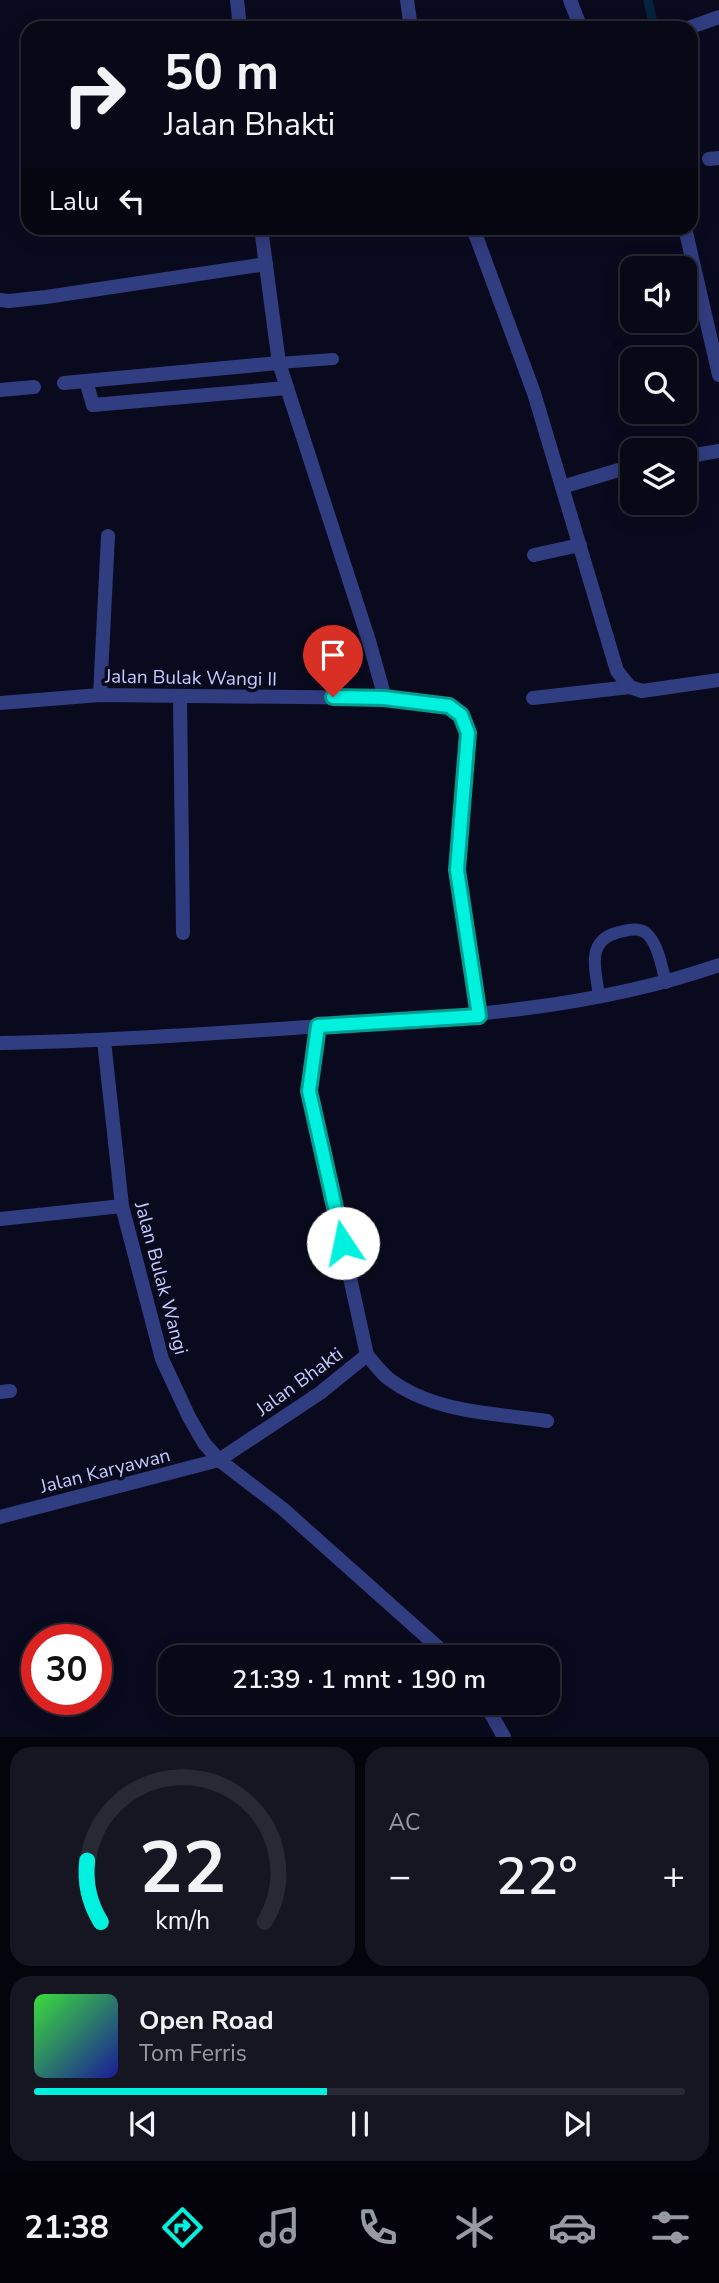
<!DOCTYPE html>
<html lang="id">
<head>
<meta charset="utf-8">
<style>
	body { margin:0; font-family:"Nunito Sans",sans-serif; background:#161623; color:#f1f3f6; height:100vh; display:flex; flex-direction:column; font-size:26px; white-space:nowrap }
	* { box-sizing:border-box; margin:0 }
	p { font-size:23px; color:#989aa1 }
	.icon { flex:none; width:38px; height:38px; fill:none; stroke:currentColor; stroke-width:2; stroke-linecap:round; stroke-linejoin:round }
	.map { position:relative; height:1737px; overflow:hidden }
	.panel { display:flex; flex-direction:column; gap:10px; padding:10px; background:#04040c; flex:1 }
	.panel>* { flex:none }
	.banner { position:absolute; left:21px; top:21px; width:677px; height:214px; border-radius:21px; box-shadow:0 4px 18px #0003,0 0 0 2px #292935; background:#080816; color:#f1f3f6; overflow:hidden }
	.tools { position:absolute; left:620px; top:256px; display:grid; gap:14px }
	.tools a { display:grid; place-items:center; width:77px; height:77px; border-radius:14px; background:#080816; box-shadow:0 4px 18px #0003,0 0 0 2px #292935; font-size:35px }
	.speed { position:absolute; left:21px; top:1624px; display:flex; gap:14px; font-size:35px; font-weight:700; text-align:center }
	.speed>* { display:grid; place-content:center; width:91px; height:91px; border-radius:50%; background:#080816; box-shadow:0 4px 18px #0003,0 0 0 2px #292935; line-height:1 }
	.speed .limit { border:10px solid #d22; background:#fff; color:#111 }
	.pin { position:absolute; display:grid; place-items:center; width:60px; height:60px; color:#fff; margin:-72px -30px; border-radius:50% 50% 50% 0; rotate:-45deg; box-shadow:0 0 7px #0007 }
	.pin .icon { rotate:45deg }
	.me { position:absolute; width:77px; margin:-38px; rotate:349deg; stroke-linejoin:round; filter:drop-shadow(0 0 5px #0008) }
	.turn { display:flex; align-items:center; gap:24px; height:147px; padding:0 28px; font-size:32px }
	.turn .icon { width:91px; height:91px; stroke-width:2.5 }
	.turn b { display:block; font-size:49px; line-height:60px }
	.then { display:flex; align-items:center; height:66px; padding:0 28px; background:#0003; gap:14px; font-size:26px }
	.big { font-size:52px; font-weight:600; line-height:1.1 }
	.panel .widget { flex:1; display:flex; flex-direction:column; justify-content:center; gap:10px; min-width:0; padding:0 24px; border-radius:21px; background:#161623 }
	.panel .dial { align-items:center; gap:0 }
	.dial svg { height:182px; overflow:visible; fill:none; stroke:#292935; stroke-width:7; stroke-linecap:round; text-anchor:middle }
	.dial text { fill:#f1f3f6; stroke:none }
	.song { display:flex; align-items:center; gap:21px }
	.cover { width:84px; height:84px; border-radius:10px; background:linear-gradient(135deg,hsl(120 70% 55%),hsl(240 70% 35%)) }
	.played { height:7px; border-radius:4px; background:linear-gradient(90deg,#00f2df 45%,#292935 45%) }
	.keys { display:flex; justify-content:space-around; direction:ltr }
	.heat { display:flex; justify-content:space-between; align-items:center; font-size:38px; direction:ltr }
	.panel .tiles { flex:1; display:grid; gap:10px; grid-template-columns:1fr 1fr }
	.widget:last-child { grid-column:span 2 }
	.trip { position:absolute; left:158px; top:1645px; width:402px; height:70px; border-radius:21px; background:#080816; box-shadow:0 4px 18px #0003,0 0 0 2px #292935; font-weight:600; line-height:70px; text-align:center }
	.dock { display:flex; height:112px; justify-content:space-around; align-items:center; background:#030309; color:#989aa1 }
	.dock .icon { width:49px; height:49px }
	.dock .selected { color:#00f2df }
	.dock b { font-size:32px; color:#f1f3f6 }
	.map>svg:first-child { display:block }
</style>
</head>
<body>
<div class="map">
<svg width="719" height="1737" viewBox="0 0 719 1737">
	<rect width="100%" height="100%" fill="#0a0a1e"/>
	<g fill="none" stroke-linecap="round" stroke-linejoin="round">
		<path stroke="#05233c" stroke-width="9" d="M648 0 654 28"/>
		<g stroke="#313d81" stroke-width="12">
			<path d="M279 363 333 359"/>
			<path d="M599 996C595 965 585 938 624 931 634 929 643 928 649 936 659 948 662 968 666 983"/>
		</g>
		<g stroke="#313d81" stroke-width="14">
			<path d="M237 0 240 28"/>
			<path d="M407 0 411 28"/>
			<path d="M570 0 581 28"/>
			<path d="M688 28 719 17"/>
			<path d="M709 159 719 158"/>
			<path d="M261 228 279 363 369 641 385 698"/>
			<path d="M473 228 534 393 617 671 630 687 642 691 719 680"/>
			<path d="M685 228 719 375"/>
			<path d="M0 300 9 301 46 297 266 264"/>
			<path d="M86 381 93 405 287 388"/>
			<path d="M64 383 279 363"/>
			<path d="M0 390 34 387"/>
			<path d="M684 457 719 451"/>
			<path d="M562 487 632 466"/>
			<path d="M534 555 580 545"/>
			<path d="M100 695 108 536"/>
			<path d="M180 696 183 933"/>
			<path d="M533 698 630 687"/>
			<path d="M0 703 100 695 385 698 449 706 462 715 468 733 457 870 479 1016"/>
			<path d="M104 1041 122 1206 162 1359 189 1417 204 1443 219 1460 283 1509 449 1657"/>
			<path d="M0 1043C108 1041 215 1033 323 1026 456 1017 592 1009 719 965"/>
			<path d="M0 1219 122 1206"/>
			<path d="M367 1355C374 1363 381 1373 389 1379 434 1413 494 1413 547 1421"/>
			<path d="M0 1392 10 1391"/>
			<path d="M0 1517 219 1460 320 1393 367 1355 309 1091 318 1026"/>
			<path d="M485 1703 504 1737"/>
		</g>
	</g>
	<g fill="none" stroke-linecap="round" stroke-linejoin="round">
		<defs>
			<path id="route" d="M333 697 384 698 449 706 461 715 468 733 457 870 479 1016 318 1026 309 1091 343 1243"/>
		</defs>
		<use href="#route" stroke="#009d91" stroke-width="18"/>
		<use href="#route" stroke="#00f2df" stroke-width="12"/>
	</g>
	<g text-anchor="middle" stroke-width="7" stroke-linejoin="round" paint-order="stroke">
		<g font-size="19" fill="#c7cbff" stroke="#0a0a1e">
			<text transform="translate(191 677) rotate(1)" y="7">Jalan Bulak Wangi II</text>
			<text transform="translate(162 1278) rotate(75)" y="7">Jalan Bulak Wangi</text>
			<text transform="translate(299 1381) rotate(-36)" y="7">Jalan Bhakti</text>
			<text transform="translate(105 1470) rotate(-14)" y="7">Jalan Karyawan</text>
		</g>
	</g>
</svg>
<div class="tools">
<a><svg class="icon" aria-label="sound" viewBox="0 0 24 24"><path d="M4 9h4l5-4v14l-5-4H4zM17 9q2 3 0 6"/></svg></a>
<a><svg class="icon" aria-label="search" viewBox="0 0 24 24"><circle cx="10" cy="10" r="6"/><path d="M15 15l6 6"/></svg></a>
<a><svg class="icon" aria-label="layers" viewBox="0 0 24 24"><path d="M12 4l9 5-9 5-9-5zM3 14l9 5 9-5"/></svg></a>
</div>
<div class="speed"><div class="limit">30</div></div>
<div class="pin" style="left:333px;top:697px;background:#d93025"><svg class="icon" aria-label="arrive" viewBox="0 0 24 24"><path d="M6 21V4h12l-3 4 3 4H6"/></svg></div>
<svg class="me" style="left:343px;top:1243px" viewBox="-20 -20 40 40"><circle r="19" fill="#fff"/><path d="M0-13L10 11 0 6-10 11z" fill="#00f2df"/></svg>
<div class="trip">21:39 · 1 mnt · 190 m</div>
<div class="banner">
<div class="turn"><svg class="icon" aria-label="right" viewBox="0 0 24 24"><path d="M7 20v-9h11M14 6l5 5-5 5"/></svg><div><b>50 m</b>Jalan Bhakti</div></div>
<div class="then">Lalu<svg class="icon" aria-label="left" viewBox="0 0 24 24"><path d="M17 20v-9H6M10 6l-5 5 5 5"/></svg></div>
</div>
</div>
<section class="panel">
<div class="tiles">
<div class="widget dial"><svg viewBox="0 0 100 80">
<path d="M14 69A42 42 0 1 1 86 69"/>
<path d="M14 69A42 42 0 0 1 8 42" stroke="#00f2df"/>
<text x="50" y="56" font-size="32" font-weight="700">22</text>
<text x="50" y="72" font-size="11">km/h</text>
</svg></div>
<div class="widget"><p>AC</p>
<div class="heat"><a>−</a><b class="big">22°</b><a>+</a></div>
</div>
<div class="widget">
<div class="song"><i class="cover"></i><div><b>Open Road</b><p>Tom Ferris</p></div></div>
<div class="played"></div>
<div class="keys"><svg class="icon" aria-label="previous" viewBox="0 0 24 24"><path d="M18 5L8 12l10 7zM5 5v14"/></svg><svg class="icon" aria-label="pause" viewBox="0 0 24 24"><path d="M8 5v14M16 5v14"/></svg><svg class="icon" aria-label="next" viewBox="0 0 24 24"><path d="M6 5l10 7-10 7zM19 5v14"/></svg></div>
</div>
</div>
</section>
<nav class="dock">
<b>21:38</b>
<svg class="icon selected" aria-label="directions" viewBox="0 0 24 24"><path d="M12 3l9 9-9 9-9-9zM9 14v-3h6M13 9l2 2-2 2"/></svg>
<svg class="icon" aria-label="music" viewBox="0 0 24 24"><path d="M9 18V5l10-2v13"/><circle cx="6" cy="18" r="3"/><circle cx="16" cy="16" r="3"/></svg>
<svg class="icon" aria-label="phone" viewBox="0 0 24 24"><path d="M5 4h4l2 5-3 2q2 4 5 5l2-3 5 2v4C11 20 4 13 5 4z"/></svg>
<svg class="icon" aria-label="climate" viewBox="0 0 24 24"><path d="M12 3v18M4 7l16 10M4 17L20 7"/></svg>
<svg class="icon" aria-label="car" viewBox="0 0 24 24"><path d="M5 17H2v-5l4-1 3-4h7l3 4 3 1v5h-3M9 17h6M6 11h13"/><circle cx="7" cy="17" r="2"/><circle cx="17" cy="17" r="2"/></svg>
<svg class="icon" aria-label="filters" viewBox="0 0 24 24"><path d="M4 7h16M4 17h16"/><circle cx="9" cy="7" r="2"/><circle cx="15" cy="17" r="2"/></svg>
</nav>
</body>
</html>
